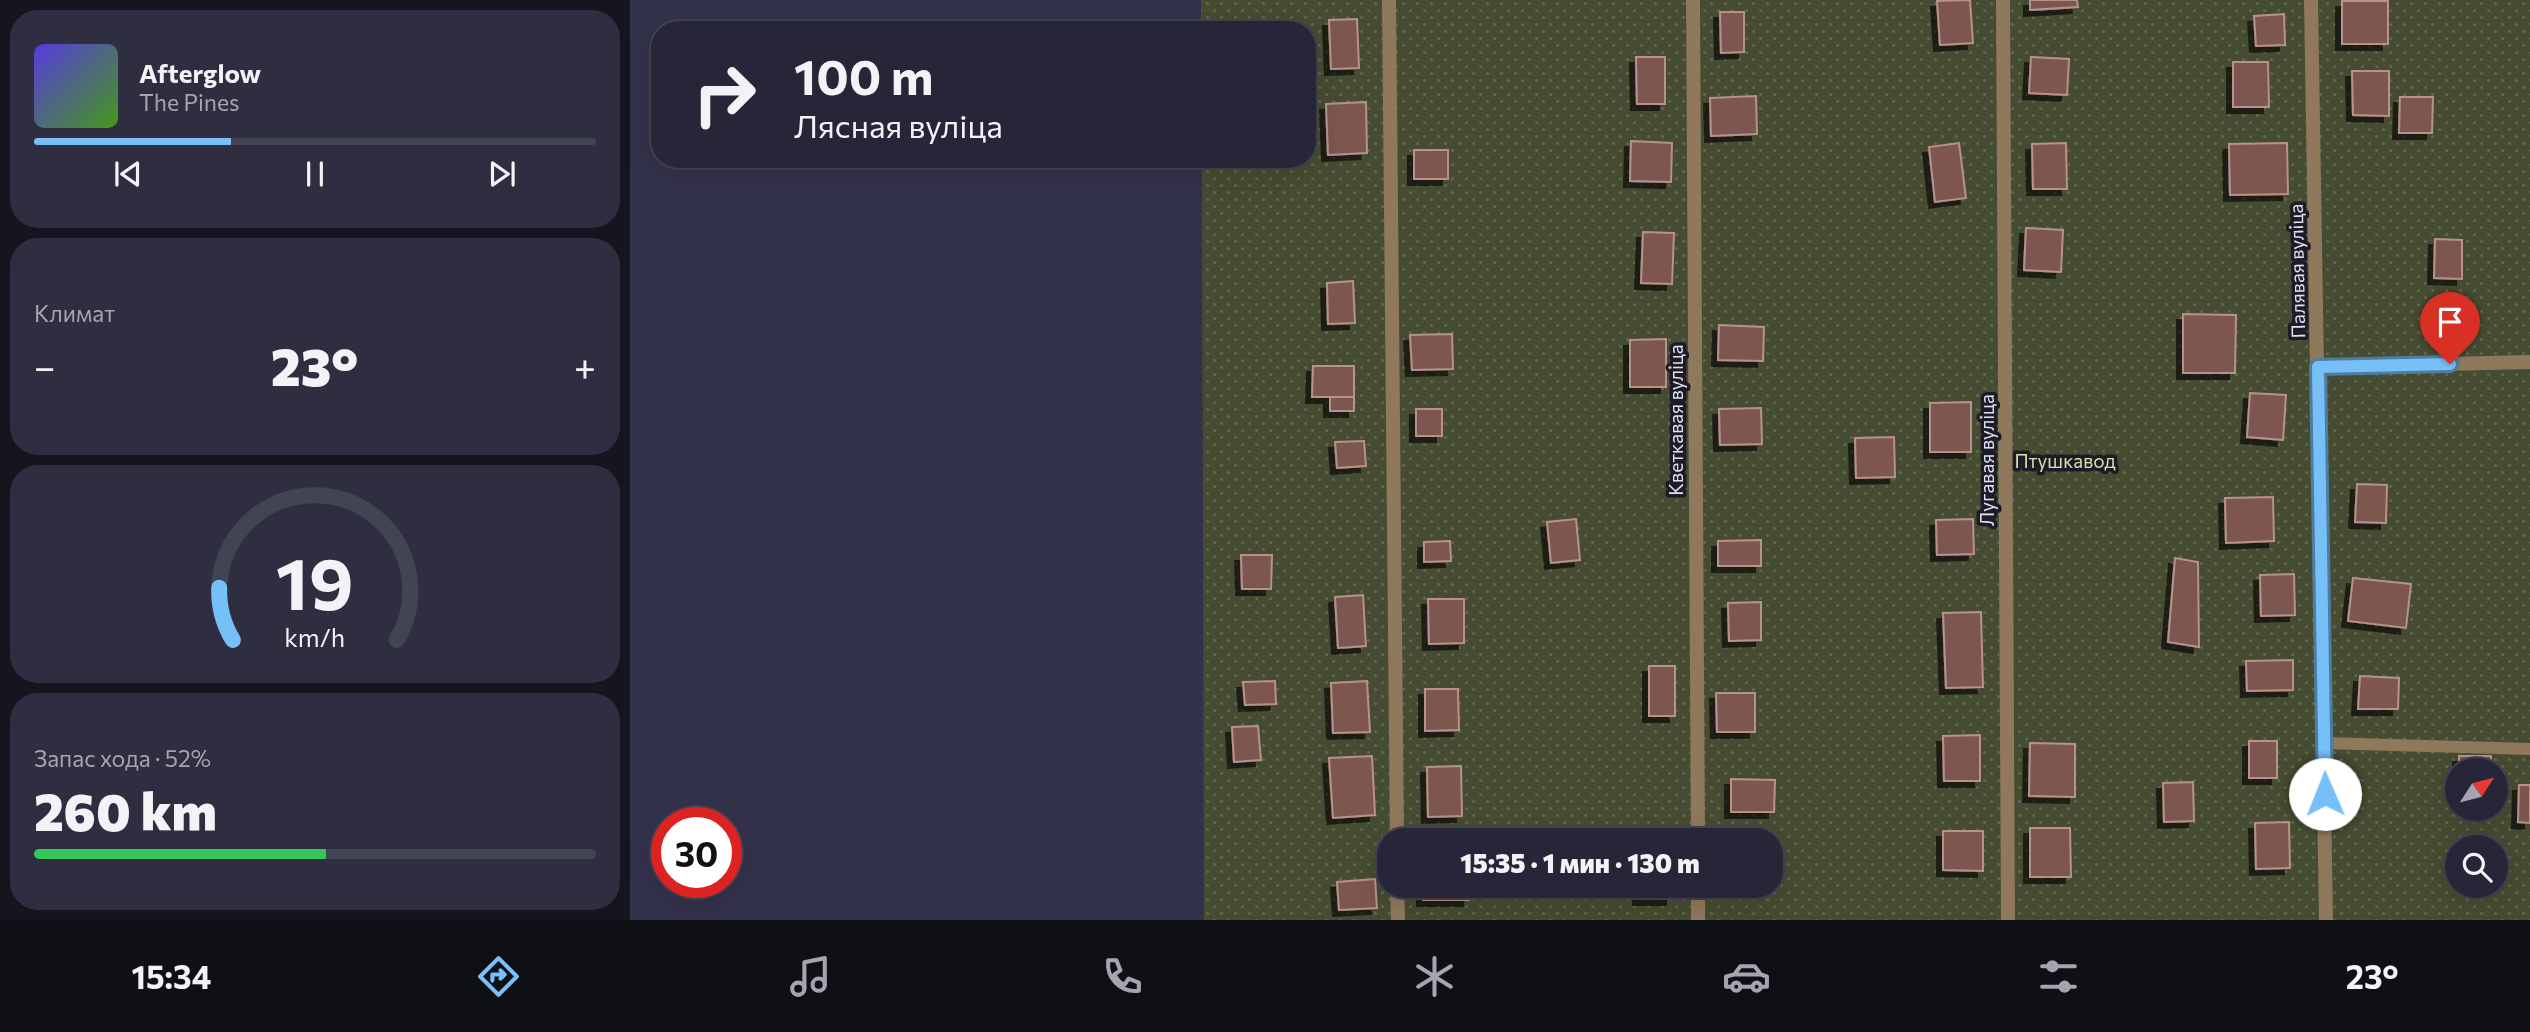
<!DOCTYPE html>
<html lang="ru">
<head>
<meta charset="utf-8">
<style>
	body { margin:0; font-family:Commissioner,sans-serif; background:#2e2e40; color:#f1f3f6; height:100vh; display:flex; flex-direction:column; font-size:26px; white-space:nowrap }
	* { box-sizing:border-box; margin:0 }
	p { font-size:23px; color:#a4a5ae }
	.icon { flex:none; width:38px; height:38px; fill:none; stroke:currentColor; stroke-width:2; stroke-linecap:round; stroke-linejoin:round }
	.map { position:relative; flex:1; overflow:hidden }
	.drawer { display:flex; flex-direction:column; gap:10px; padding:10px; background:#15151f; width:630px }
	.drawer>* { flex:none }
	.guide { position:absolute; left:21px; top:21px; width:665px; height:147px; border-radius:28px; box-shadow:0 7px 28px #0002,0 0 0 2px #424353; background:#262638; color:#f1f3f6; overflow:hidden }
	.needle { width:46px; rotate:54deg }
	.tools { position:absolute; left:1815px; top:758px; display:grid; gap:14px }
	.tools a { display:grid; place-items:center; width:63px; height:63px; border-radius:50%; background:#262638; box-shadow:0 7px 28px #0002,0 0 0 2px #424353; font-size:35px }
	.speed { position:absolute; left:21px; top:807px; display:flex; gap:14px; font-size:35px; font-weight:700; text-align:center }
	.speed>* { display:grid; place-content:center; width:91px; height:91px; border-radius:50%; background:#262638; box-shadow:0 7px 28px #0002,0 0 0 2px #424353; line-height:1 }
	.speed .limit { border:10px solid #d22; background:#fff; color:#111 }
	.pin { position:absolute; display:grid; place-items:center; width:60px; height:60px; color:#fff; margin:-72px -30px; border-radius:50% 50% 50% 0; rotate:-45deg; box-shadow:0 0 7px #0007 }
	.pin .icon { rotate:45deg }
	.me { position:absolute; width:77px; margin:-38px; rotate:359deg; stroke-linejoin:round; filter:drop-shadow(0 0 5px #0008) }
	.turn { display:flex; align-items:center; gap:24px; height:147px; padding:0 28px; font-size:32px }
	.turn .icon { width:91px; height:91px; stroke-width:2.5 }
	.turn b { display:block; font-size:49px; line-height:60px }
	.big { font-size:52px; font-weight:800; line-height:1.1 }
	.drawer .widget { flex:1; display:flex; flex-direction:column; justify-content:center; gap:10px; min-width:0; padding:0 24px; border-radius:28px; background:#2e2e40 }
	.drawer .dial { align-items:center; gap:0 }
	.dial svg { height:182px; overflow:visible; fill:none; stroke:#424353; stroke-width:7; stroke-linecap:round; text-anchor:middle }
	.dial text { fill:#f1f3f6; stroke:none }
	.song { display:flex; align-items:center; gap:21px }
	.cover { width:84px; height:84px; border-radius:10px; background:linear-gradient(135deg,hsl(250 70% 55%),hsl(100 70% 35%)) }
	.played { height:7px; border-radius:4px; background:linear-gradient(90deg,#77c0f7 35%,#424353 35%) }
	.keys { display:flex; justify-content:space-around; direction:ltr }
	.heat { display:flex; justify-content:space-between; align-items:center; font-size:38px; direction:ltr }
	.charge { height:10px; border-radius:5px; background:linear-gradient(90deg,#34c759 52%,#424353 0) }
	.trip { position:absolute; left:747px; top:828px; width:406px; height:70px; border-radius:28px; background:#262638; box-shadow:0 7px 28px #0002,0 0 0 2px #424353; font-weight:800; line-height:70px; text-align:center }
	.dock { display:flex; height:112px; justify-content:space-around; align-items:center; background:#0f0f16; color:#a4a5ae }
	.dock .icon { width:49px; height:49px }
	.dock .selected { color:#77c0f7 }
	.dock b { font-size:32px; color:#f1f3f6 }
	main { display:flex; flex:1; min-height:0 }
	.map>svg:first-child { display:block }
</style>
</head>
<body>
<main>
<section class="drawer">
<div class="widget">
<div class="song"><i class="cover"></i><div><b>Afterglow</b><p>The Pines</p></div></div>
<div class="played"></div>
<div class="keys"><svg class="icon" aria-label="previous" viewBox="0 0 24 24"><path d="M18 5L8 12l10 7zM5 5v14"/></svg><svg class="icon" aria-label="pause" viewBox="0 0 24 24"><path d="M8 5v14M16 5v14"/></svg><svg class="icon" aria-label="next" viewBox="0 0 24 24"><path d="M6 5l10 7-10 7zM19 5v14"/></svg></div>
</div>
<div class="widget"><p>Климат</p>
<div class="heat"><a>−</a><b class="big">23°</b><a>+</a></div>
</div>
<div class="widget dial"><svg viewBox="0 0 100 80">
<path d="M14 69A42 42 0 1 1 86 69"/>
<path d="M14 69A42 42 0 0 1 8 46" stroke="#77c0f7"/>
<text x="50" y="56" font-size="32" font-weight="700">19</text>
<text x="50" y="72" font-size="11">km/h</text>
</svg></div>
<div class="widget"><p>Запас хода · 52%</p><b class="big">260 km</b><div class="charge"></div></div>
</section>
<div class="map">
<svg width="1900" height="920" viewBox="0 0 1900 920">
	<defs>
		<pattern id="garden-dots" width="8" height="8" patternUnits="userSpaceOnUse" patternTransform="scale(1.75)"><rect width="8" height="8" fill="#464c31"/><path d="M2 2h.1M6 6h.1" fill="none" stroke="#60664f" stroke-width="1.8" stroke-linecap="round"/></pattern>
		<filter id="shadow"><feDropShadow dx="-6" dy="6" stdDeviation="0" flood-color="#0009"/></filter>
	</defs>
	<rect width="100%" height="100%" fill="#33324b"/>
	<path fill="url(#garden-dots)" fill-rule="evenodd" d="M571 0H1900V920H574L572 159H677V30H571ZM1827 770H1866V808H1827ZM760 840H1141V886H760ZM1827 847H1866V886H1827Z"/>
	<g fill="#7c5750" stroke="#b7928b" stroke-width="2" filter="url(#shadow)">
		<path d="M1340 0 1343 43 1310 45 1307 1Z"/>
		<path d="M1400 0H1447L1448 7 1400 10Z"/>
		<rect x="1712" y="1" width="46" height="43"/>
		<path d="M1090 12H1114V52L1091 53Z"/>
		<path d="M1654 14 1655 45 1626 46 1624 16Z"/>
		<path d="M727 19 729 68 701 69 699 20Z"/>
		<path d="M1006 57H1035V104H1007Z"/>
		<path d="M1401 57 1439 59 1437 95 1399 93Z"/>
		<path d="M1603 62H1638L1639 107H1603Z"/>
		<path d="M1722 71H1759V116L1723 115Z"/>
		<path d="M1126 96 1127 134 1081 136 1080 98Z"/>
		<path d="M1770 97H1803L1802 133H1769Z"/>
		<path d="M736 102 737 153 698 155 696 104Z"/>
		<path d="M1001 141 1042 143 1041 182 1000 181Z"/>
		<path d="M1329 143 1336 198 1305 202 1299 147Z"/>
		<path d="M1436 143 1437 189H1403L1402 144Z"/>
		<path d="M1657 143 1658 194 1600 195 1599 144Z"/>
		<rect x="784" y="150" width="34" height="29"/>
		<path d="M1396 228 1433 230 1431 272 1394 270Z"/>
		<path d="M1013 232 1044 233 1042 284 1011 283Z"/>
		<path d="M1805 239 1832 240V279L1804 278Z"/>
		<path d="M723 281 725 323 698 324 697 283Z"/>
		<path d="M1553 314 1606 315 1605 373H1553Z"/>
		<path d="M1089 325 1134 327 1133 361 1088 360Z"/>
		<path d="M822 334 823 369 782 370 780 335Z"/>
		<path d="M1036 339V387H1000V340Z"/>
		<path d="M683 366H724V397H682Z"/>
		<path d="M1620 393 1656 395 1653 440 1617 437Z"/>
		<rect x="700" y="397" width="24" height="14"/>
		<path d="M1341 402V452H1300V403Z"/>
		<path d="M1131 408 1132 444 1090 445 1089 409Z"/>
		<rect x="786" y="409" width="26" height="27"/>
		<path d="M1264 437 1265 477 1226 478 1225 438Z"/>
		<path d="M734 441 736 466 707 468 705 442Z"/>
		<path d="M1727 484 1757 485 1756 523 1725 522Z"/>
		<path d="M1643 497 1644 541 1596 543 1595 498Z"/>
		<path d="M946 519 950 560 921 563 917 522Z"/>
		<path d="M1343 519 1344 554 1307 555 1306 520Z"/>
		<path d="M1131 540V566H1088V541Z"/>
		<path d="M820 541 821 561 794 562V542Z"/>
		<path d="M611 555H642L641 589H612Z"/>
		<path d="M1545 558 1568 562 1569 647 1538 642Z"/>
		<path d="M1664 574 1665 615 1631 616 1630 575Z"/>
		<path d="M1723 578 1781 584 1776 628 1718 621Z"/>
		<path d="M733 595 736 646 708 648 705 597Z"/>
		<path d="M798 599H834V643L799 644Z"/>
		<path d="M1131 602V640L1099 641 1098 603Z"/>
		<path d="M1351 612 1353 687 1316 688 1313 613Z"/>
		<path d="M1663 660V690L1617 691 1616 661Z"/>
		<rect x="1019" y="666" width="26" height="50"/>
		<path d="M1730 676 1769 678 1768 709H1728Z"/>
		<path d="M645 681 646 704 615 705 613 682Z"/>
		<path d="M737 681 740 732 703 733 701 683Z"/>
		<path d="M795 689H828L829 730 795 731Z"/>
		<path d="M1086 693H1125V732H1087Z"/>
		<path d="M628 726 631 760 604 762 602 727Z"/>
		<path d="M1350 735V781H1314L1313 736Z"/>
		<rect x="1619" y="741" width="28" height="37"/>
		<path d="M1400 743 1445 744V797L1399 796Z"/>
		<path d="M742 756 745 815 703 818 699 758Z"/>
		<rect x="1829" y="756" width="32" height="14"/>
		<path d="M831 766 832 816 798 817 797 767Z"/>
		<path d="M1101 779 1145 780 1144 812H1101Z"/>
		<path d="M1563 782 1564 821 1534 822 1533 783Z"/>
		<path d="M1889 785H1900V823L1888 822Z"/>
		<path d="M1659 822 1660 868 1626 869 1625 823Z"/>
		<path d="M1400 828H1440L1441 877H1400Z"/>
		<rect x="1008" y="831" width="33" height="9"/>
		<path d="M1313 831H1353V871L1313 870Z"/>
		<path d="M745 879 747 908 709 910 707 882Z"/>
		<rect x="793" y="886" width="46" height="14"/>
		<rect x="1009" y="886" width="33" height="13"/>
	</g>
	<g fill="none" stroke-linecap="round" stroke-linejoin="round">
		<path stroke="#90785c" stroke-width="12" d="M1694 743 1900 749"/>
		<g stroke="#90785c" stroke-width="14">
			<path d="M759 0 767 840"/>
			<path d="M1063 0 1068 840"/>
			<path d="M1373 0 1378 920"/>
			<path d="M1681 0 1696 920"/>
			<path d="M1688 367 1900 362"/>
			<path d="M767 886 768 920"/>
			<path d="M1068 886V920"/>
		</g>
	</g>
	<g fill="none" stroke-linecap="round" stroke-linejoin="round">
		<defs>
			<path id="route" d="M1695 794 1688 367 1820 364"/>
		</defs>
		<use href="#route" stroke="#4d7da1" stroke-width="18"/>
		<use href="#route" stroke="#77c0f7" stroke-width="12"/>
	</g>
	<g text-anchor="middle" stroke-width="7" stroke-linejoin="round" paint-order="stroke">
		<g font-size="19" fill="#e0e0f0" stroke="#1c1b27">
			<text transform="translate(1667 271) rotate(-91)" y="7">Палявая вуліца</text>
			<text transform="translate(1046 420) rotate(-90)" y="7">Кветкавая вуліца</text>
			<text transform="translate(1357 460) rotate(-90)" y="7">Лугавая вуліца</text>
		</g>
		<g font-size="19" fill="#d4e2a6" stroke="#1c1b27">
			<text x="1435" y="468">Птушкавод</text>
		</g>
	</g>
</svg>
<div class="tools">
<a><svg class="needle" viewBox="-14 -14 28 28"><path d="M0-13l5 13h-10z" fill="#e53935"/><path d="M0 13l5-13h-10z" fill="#a4a5ae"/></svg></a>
<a><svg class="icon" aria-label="search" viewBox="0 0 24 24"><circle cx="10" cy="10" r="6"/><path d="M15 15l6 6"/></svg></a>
</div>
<div class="speed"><div class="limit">30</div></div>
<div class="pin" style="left:1820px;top:364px;background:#d93025"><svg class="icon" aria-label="arrive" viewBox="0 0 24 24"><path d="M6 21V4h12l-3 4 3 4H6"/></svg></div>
<svg class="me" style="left:1695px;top:794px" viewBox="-20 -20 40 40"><circle r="19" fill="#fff"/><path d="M0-13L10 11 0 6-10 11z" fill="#77c0f7"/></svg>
<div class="trip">15:35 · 1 мин · 130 m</div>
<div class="guide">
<div class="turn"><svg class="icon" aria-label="right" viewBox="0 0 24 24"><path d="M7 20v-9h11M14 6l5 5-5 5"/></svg><div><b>100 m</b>Лясная вуліца</div></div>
</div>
</div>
</main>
<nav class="dock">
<b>15:34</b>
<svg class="icon selected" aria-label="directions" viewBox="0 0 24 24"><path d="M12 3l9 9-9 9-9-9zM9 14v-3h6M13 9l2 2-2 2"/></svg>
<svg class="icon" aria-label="music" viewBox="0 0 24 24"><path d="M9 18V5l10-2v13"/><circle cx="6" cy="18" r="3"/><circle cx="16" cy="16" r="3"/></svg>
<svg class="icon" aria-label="phone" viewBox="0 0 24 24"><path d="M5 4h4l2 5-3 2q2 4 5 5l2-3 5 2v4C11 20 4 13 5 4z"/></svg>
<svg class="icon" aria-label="climate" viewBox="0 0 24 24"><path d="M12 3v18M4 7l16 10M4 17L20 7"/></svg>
<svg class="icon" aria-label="car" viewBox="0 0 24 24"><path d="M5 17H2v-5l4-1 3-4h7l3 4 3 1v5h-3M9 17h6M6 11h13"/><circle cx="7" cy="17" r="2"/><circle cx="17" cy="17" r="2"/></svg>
<svg class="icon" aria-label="filters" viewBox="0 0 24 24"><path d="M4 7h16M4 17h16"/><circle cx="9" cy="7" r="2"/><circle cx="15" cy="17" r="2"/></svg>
<b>23°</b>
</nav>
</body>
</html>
